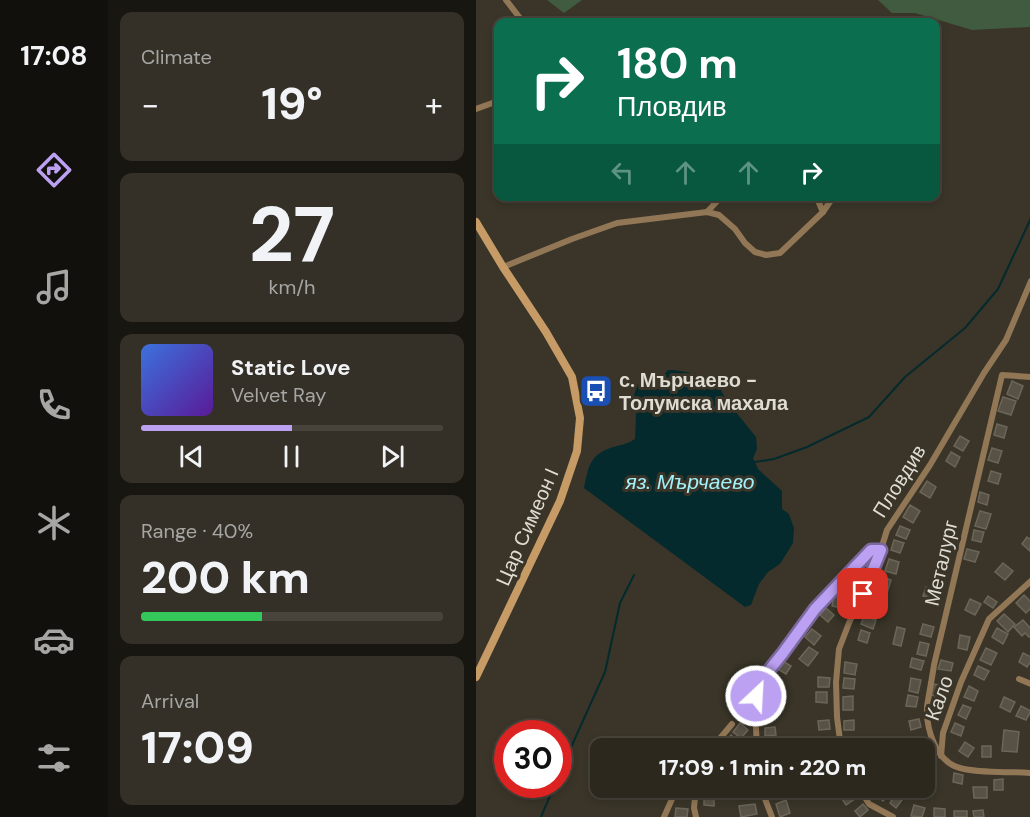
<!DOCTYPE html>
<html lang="en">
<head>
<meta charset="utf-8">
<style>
	body { margin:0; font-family:"DM Sans",sans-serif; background:#343027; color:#f1f3f6; height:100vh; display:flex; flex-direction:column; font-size:22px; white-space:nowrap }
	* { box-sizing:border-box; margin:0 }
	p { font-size:20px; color:#a6a6a4 }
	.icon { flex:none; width:33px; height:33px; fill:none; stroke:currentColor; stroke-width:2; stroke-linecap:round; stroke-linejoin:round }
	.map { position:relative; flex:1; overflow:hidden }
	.side { display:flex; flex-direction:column; gap:12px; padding:12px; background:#181610; width:368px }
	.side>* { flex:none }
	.banner { position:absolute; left:18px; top:18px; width:446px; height:183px; border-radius:12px; box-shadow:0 3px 9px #0003,0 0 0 2px #48443c; background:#0b6e4f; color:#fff; overflow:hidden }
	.speed { position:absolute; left:18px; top:720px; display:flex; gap:12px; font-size:30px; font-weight:700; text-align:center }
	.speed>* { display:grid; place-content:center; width:78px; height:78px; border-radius:50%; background:#2c281e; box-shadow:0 3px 9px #0003,0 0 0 2px #48443c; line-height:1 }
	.speed .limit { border:9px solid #d22; background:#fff; color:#111 }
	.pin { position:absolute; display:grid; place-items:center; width:51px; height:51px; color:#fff; margin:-26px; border-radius:12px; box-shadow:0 3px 9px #0006 }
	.me { position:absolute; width:66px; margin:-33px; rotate:25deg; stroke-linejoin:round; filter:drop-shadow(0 0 4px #0008) }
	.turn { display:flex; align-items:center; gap:21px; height:126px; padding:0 24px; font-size:27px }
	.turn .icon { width:78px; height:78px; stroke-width:2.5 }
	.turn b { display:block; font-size:42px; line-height:51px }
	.lanes { display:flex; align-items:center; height:57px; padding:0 24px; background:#0003; justify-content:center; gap:30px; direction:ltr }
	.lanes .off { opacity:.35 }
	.big { font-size:45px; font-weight:800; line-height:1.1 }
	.side .tile { flex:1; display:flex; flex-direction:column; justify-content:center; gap:9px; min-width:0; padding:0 21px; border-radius:12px; background:#343027 }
	.side .dial { align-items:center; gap:0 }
	.dial b { font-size:78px; line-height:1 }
	.song { display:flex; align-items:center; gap:18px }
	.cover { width:72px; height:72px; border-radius:9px; background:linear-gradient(135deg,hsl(220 70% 55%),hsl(270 70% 35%)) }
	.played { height:6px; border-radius:3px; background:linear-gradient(90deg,#bca0f2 50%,#48443c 50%) }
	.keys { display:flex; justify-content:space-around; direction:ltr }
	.heat { display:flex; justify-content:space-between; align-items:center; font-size:33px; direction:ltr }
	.charge { height:9px; border-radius:4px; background:linear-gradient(90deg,#34c759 40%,#48443c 0) }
	.trip { position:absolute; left:114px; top:738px; width:345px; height:60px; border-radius:12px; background:#2c281e; box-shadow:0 3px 9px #0003,0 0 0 2px #48443c; font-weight:800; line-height:60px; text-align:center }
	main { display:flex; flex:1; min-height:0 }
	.tab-bar { display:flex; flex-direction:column; width:108px; justify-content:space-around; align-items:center; background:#12100c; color:#a6a6a4 }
	.tab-bar .icon { width:42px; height:42px }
	.tab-bar .current { color:#bca0f2 }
	.tab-bar b { font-size:27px; color:#f1f3f6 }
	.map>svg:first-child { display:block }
</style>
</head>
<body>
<main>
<nav class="tab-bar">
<b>17:08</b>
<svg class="icon current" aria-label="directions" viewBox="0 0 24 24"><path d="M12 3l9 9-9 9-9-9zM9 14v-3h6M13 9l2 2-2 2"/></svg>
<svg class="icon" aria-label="music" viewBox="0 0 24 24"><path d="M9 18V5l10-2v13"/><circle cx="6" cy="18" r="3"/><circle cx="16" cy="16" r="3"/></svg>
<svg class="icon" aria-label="phone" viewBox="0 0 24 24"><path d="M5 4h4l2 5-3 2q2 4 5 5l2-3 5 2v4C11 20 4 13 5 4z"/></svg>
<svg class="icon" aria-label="climate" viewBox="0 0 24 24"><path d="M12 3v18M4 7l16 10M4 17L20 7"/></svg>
<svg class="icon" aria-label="car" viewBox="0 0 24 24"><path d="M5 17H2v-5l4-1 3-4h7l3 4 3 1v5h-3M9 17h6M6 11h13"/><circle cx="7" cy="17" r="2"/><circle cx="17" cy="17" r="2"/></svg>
<svg class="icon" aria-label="filters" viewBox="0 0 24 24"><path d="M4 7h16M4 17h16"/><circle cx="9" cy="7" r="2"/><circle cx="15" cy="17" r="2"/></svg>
</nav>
<section class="side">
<div class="tile"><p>Climate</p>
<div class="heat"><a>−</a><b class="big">19°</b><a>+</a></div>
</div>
<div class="tile dial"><b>27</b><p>km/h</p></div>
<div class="tile">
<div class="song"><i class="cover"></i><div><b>Static Love</b><p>Velvet Ray</p></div></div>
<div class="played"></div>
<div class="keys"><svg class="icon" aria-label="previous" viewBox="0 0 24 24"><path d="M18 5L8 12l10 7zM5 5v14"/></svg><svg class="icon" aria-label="pause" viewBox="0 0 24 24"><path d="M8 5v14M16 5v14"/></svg><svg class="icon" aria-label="next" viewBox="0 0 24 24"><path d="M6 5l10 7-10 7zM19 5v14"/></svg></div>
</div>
<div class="tile"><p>Range · 40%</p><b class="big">200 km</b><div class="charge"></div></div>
<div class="tile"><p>Arrival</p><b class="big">17:09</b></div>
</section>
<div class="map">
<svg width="555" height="817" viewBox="0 0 555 817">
	<rect width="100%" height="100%" fill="#3a3528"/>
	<g fill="#405b3f">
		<path d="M71 0H106L88 13Z"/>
		<path d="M402 0H554V27L496 30 439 13H416Z"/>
	</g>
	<path fill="#042a2e" d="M192 370H198L216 373 222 377 242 385 251 401 280 437 281 449 277 458 282 469 306 491V509L313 514 318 528 317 543 304 564 292 572 283 584 275 605 269 607 108 488C113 463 115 453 141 446 149 444 153 443 159 439L160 414 158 395 162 384 168 382 180 383Z"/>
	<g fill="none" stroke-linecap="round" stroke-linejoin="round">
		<g stroke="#042a2e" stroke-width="2">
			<path d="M279 462 298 459 331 447 393 417 429 377 489 328 522 289 555 218"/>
			<path d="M82 776 129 672 144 603 158 575"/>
			<path d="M65 817 79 784"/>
		</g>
	</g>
	<g fill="#575245" stroke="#6c6659" stroke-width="1.5">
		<path d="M536 381 547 386 542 399 531 394Z"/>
		<path d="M527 397 540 401 535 415 522 411Z"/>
		<path d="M521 424 531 427 528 438 518 435Z"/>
		<path d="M484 436 493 441 487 451 478 446Z"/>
		<path d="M516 448 526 451 522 463 512 460Z"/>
		<path d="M475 452 484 457 479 467 470 461Z"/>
		<path d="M515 471 525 474 522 484 512 481Z"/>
		<path d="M451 481 460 487 454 498 444 492Z"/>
		<path d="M504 492 513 495 511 505 502 502Z"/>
		<path d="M434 505 444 511 437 523 427 517Z"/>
		<path d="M504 511 515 514 510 529 499 526Z"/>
		<path d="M424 526 434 530 430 539 420 535Z"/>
		<path d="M498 530 508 532 505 542 496 540Z"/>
		<path d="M471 537 479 540 475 550 467 547Z"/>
		<path d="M551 537 555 540 554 551 546 544Z"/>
		<path d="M418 540 428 543 424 553 415 550Z"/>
		<path d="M491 549 503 552 499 562 488 559Z"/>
		<path d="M464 555 474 558 469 573 459 570Z"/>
		<path d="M413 559 423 562 420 574 409 571Z"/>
		<path d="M527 563 537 571 529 580 519 572Z"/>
		<path d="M403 576 415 580 411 593 399 590Z"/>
		<path d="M459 577 469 579 467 587 457 585Z"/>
		<path d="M450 587 456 588 454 598 447 596Z"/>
		<path d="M359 591 368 593 365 608 356 606Z"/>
		<path d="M395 595 405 598 403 608 392 605Z"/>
		<path d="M548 595 555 602V608L550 613 540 603Z"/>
		<path d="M512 596 521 602 517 608 508 602Z"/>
		<path d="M494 599 505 604 499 615 489 610Z"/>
		<path d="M350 608 358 615 352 622 344 615Z"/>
		<path d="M528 614 539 624 532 632 521 621Z"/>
		<path d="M388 616 400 620 397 629 385 624Z"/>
		<path d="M547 620 555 629V636L553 637 549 633 546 636 538 627Z"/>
		<path d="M447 624 458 627 455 637 444 634Z"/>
		<path d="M421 627 429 629 425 646 417 644Z"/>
		<path d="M521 628 532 634 527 644 516 637Z"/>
		<path d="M336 629 345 636 338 645 329 637Z"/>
		<path d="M385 630 394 633 391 643 382 640Z"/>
		<path d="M484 635 494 637 491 650 482 648Z"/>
		<path d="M444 642 453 644 450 656 441 654Z"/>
		<path d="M333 647 342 653 332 666 323 659Z"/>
		<path d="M510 648 521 653 515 665 504 660Z"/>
		<path d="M547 653 555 657V661L551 667 543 662Z"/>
		<path d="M436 658 448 661 445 670 434 667Z"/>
		<path d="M305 660 315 666 310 674 300 668Z"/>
		<path d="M465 660 477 663 475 671 462 669Z"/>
		<path d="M369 662 381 664 379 675 368 673Z"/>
		<path d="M502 666 513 671 508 680 498 675Z"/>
		<path d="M295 675 303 682 294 693 286 687Z"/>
		<path d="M342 677 354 678 353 687H342Z"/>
		<path d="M368 678 379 679 378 689 367 688Z"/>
		<path d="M435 678 445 680 442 693 433 691Z"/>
		<path d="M457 684 470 686 468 698 455 695Z"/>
		<path d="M493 686 502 691 498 701 488 697Z"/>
		<path d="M340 692H351V703L340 702Z"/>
		<path d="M432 695 442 697 440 707 430 706Z"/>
		<path d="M283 696 294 697 293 704H283Z"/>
		<path d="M377 696V710H367V697Z"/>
		<path d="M528 697 539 702 534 712 524 707Z"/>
		<path d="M289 705 302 708 300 716 287 714Z"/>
		<path d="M487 705 495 708 490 719 482 715Z"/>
		<path d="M545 706 555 711 550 720 540 716Z"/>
		<path d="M443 719 445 727 435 730 433 721Z"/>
		<path d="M353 720 354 729 343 730 342 721Z"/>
		<path d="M378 720V730H368V721Z"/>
		<path d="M264 723 272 730 265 738 257 732Z"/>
		<path d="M479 723 488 727 485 736 475 732Z"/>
		<path d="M299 727 300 735 289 736V728Z"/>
		<path d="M528 730 543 732 541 752 526 751Z"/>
		<path d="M255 735 263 742 258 748H253L248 744Z"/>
		<path d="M351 739 353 747 343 748 342 741Z"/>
		<path d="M437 739 440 747 436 748H425L424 744Z"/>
		<path d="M489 742 498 748 492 757 483 751Z"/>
		<rect x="506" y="746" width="9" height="11"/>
		<path d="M478 773 487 775 486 784 477 782Z"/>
		<path d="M527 779V790H518V780Z"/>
		<path d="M497 787H511V798H498Z"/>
		<path d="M377 788 383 796 370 805 364 796Z"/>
		<path d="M400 788H418L407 801 396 791Z"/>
		<path d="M419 795 426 800 420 808 414 803Z"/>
		<path d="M228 797H238V806L228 805Z"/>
		<path d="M310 800 314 813 304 817 300 804Z"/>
		<path d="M279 804 281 814 265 817 263 806Z"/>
		<path d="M387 804 392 810 384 817 379 811Z"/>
		<path d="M438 805 449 808 446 817 435 816Z"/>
		<path d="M200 808 212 809 211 817H199Z"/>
		<path d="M458 808 469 809V817H458Z"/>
		<path d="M507 810 508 817H498L497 811Z"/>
		<rect x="478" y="811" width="13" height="6"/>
	</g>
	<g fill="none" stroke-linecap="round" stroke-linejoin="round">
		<g stroke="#927756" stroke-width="6">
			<path d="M30 0 47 22"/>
			<path d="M0 109 22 101"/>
			<path d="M340 196 347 212"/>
			<path d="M231 212 246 196"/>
			<path d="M27 267 96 239 141 223 231 212 243 215 259 229 269 243 279 252 290 255 304 253 347 212 358 196"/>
			<path d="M555 377 526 375 458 665C456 679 453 693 451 707 450 729 460 762 484 768 507 774 531 771 555 773"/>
			<path d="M543 679 555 684"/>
			<path d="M236 748 256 724"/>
			<path d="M281 748 279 709 282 684 307 653 339 609 395 550H405"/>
			<path d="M365 748 361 717 360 682 363 649 373 623 403 556 411 530 454 465 508 373 530 340 555 281"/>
			<path d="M465 756 467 733 485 682 513 619 555 581"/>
			<path d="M286 788 289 799 296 817"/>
			<path d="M383 788 393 804 417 817"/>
			<path d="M188 817 196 799 205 788"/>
			<path d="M220 817 218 808 220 788"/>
		</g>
		<path stroke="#c79b65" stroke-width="8" d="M0 222 27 267 70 332 96 377 104 418 101 451 84 501 0 677"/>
	</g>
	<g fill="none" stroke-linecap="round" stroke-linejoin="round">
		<defs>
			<path id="route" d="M280 696 282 684 307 653 339 609 395 550H405L387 594"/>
		</defs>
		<use href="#route" stroke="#7a689d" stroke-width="15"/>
		<use href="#route" stroke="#bca0f2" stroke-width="10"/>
	</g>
	<defs>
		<symbol id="bus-square" viewBox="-11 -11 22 22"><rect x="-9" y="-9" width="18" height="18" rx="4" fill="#1a4fb4" stroke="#3a3528"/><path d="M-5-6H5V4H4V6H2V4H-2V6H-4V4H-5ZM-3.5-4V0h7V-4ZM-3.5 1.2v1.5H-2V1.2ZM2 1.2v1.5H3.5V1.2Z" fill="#fff"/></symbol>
	</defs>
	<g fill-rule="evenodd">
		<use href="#bus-square" x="101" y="372" width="38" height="38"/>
	</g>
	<g text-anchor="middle" stroke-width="6" stroke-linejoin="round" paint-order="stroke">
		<g font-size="20" font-weight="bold" fill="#dfdcd4" stroke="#3a3528" text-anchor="start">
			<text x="143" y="387">с. Мърчаево -<tspan x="143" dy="23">Толумска махала</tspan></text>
		</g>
		<g font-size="20" fill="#dfdcd4" stroke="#3a3528">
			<text transform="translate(423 481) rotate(-58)" y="7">Пловдив</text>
			<text transform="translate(51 527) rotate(-66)" y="7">Цар Симеон I</text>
			<text transform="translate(465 563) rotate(-77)" y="7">Металург</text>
			<text transform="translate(463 698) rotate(-70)" y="7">Кало</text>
		</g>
		<g font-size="21" font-style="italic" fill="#a1f1fb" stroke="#3a3528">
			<text x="214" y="489">яз. Мърчаево</text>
		</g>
	</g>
</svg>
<div class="speed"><div class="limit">30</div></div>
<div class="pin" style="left:387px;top:594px;background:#d93025"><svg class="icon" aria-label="arrive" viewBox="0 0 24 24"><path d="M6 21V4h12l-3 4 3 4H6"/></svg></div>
<svg class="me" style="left:280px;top:696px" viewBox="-20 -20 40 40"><circle r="17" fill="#bca0f2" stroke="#fff" stroke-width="3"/><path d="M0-11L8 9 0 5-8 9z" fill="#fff"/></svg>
<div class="trip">17:09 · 1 min · 220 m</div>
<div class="banner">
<div class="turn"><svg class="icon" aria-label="right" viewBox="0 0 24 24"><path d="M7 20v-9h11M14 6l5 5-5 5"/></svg><div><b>180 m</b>Пловдив</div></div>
<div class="lanes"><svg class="icon off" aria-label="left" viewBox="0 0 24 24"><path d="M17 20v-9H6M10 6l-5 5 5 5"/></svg><svg class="icon off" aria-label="ahead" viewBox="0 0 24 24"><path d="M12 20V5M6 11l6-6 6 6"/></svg><svg class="icon off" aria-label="ahead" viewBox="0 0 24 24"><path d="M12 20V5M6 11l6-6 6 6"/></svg><svg class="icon" aria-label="right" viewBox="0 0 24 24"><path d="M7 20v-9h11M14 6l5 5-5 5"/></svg></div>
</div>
</div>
</main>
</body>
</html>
